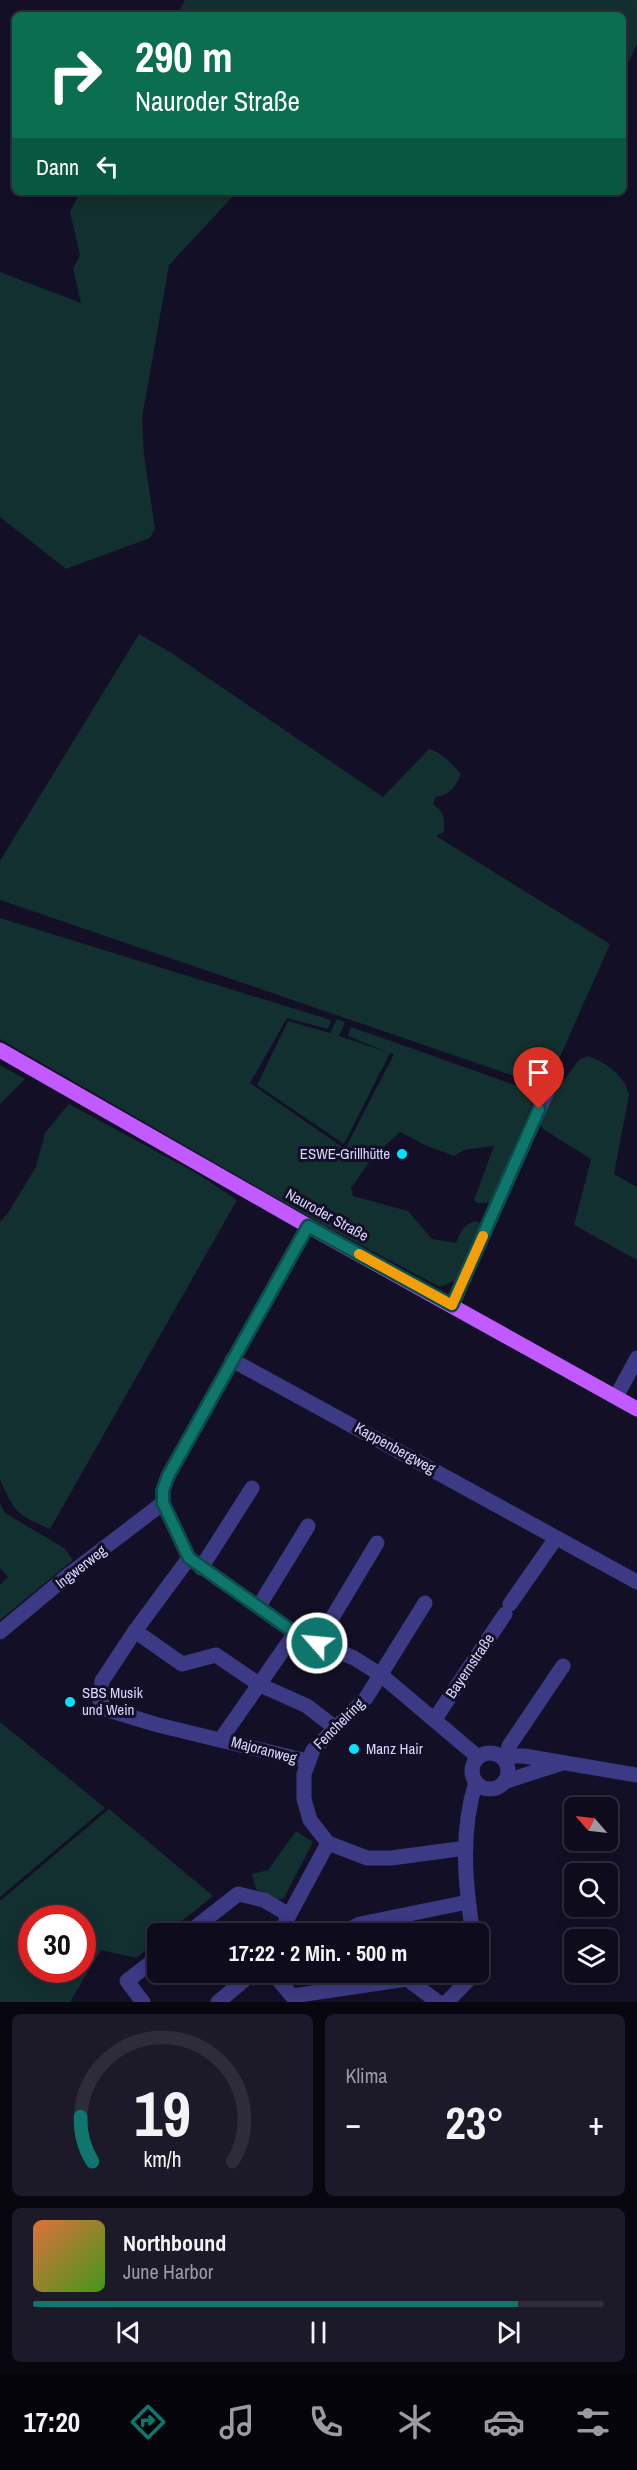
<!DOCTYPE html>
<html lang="de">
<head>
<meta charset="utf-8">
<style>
	body { margin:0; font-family:"Archivo Narrow",sans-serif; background:#1c1929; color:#f1f3f6; height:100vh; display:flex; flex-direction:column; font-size:22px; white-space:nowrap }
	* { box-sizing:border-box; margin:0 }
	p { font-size:20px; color:#9b9ba3 }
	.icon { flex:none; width:33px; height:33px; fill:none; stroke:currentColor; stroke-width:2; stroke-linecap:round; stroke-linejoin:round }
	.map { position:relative; height:2002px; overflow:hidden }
	.side { display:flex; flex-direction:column; gap:12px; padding:12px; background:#08060f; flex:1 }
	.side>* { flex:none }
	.hud { position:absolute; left:12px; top:12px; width:614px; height:183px; border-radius:9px; box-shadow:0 3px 15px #0003,0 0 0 2px #2e2b3b; background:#0b6e4f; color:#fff; overflow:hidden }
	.needle { width:39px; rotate:298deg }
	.controls { position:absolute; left:564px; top:1797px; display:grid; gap:12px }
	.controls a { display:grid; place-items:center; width:54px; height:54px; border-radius:9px; background:#0e0b1c; box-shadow:0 3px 15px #0003,0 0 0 2px #2e2b3b; font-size:30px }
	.speed { position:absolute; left:18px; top:1905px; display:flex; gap:12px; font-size:30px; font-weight:700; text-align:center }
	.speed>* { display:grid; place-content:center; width:78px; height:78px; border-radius:50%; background:#0e0b1c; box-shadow:0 3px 15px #0003,0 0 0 2px #2e2b3b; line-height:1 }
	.speed .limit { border:9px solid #d22; background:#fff; color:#111 }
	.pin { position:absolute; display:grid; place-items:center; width:51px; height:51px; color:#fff; margin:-62px -26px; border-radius:50% 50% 50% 0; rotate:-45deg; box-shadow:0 0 6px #0007 }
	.pin .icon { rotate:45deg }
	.me { position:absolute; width:66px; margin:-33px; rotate:297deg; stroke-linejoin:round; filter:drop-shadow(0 0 4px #0008) }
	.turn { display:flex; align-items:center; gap:21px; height:126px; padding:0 24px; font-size:27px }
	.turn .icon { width:78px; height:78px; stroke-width:2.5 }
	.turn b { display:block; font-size:42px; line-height:51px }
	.then { display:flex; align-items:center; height:57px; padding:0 24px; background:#0003; gap:12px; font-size:22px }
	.big { font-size:45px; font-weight:700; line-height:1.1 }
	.side .widget { flex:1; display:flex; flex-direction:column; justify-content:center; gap:9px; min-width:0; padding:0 21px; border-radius:9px; background:#1c1929 }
	.side .dial { align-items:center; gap:0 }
	.dial svg { height:156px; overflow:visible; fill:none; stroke:#2e2b3b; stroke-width:7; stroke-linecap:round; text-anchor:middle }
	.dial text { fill:#f1f3f6; stroke:none }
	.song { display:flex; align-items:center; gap:18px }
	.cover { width:72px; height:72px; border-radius:9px; background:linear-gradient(135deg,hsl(20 70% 55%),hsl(100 70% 35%)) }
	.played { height:6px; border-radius:3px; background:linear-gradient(90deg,#0f766e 85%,#2e2b3b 85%) }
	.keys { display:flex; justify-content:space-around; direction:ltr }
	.heat { display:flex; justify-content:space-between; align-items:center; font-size:33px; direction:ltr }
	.side .tiles { flex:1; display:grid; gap:12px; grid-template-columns:1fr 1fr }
	.widget:last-child { grid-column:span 2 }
	.trip { position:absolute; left:147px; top:1923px; width:342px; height:60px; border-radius:9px; background:#0e0b1c; box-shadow:0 3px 15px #0003,0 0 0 2px #2e2b3b; font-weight:700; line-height:60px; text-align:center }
	.dock { display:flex; height:96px; justify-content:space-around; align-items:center; background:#06040b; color:#9b9ba3 }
	.dock .icon { width:42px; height:42px }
	.dock .active { color:#0f766e }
	.dock b { font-size:27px; color:#f1f3f6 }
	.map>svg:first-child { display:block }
</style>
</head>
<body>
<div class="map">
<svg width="637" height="2002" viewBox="0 0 637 2002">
	<rect width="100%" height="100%" fill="#130f26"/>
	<g fill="#12302f" fill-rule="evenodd">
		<path d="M185 0H637V44L623 74 622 15H177Z"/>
		<path d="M80 192H237L169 265 142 418 144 455 155 528 150 538 66 569 0 517V272L81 303 73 269 80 255 70 212Z"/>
		<path d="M139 634 170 652 383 797 429 749C443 753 451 763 461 774 456 786 450 795 436 797L433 804C444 812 445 818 444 832L436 836 610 944 554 1070 538 1084 0 900V861Z"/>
		<path d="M0 918 331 1020 328 1029 287 1018 250 1083 345 1149 394 1054 390 1053 344 1144 257 1085 288 1021 330 1033 337 1019 345 1022 339 1036 387 1052 348 1036 351 1027 529 1090 536 1095 490 1203H477L474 1200 494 1146 464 1150 454 1156 427 1146 400 1132 373 1157 351 1188 353 1196 408 1211 432 1239 456 1243C461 1231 464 1224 476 1221L480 1223 454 1281 440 1287 323 1225 0 1039Z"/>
		<path d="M588 1056C607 1063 625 1076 629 1095L614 1174 637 1187V1260L574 1225 591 1159 543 1129 540 1123 542 1111 575 1065 580 1059Z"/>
		<path d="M0 1065 25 1079 0 1104Z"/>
		<path d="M69 1104 196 1173 237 1200 50 1529C15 1514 16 1513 0 1480V1222L8 1213 36 1167 45 1133Z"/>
		<path d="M0 1503 5 1513 64 1548 73 1560 0 1620V1585L8 1577 0 1568Z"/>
		<path d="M0 1722 105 1808 0 1897Z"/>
		<path d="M109 1809 213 1896 167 1933 158 1934 157 1941 136 1958 101 1950 70 2002H0V1901ZM32 1918H82V1970H32Z"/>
		<path d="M296 1831 313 1842 284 1898 276 1900 256 1889 252 1874 268 1870Z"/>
	</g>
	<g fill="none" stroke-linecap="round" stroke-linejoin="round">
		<g stroke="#3d3a85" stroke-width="15">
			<path d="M308 1226 168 1476 163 1490V1503L189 1558 295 1633 354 1658 381 1675 478 1757"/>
			<path d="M452 1305 547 1092"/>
			<path d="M232 1360 637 1582"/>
			<path d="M616 1397 637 1358"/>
			<path d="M189 1558 135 1631 102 1681 100 1701 105 1709 158 1725 307 1761"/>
			<path d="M201 1568 252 1488"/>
			<path d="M425 1603 366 1698 313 1750 304 1774V1799L310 1820 328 1843 367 1858H391L466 1848"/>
			<path d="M510 1604 556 1538"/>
			<path d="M259 1606 308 1526"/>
			<path d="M135 1631 182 1664 216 1655 260 1685 307 1706 334 1727"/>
			<path d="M0 1632 66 1577 163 1503"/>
			<path d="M317 1643 377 1543"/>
			<path d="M435 1719 505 1614"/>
			<path d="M221 1739 295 1633"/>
			<circle cx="490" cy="1771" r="18"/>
			<path d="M507 1755 509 1746 563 1666"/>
			<path d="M501 1756H524L637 1775"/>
			<path d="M504 1782 562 1763"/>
			<path d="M187 1934 238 1894 264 1900 289 1915"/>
			<path d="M279 1934 328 1843"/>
			<path d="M348 1934 354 1927 360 1924 468 1902"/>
			<path d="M473 1934C465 1884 460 1831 476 1782"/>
			<path d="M272 1972 292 1996 407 1979 438 2002"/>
			<path d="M322 1991 321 1986 327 1972"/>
			<path d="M143 2002 127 1981 158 1957"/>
			<path d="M218 2002 254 1972"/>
			<path d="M447 2002 476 1972"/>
		</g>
		<path stroke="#c25bff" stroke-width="15" d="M0 1050 308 1226 637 1409"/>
	</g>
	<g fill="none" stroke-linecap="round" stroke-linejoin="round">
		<defs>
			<path id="route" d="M317 1643 295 1633 189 1558 163 1503V1490L168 1476 308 1226 452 1305 539 1109"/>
		</defs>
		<use href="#route" stroke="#0a4d48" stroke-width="15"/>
		<use href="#route" stroke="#0f766e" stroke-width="10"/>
		<path stroke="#f59e0b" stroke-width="10" d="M359 1254 452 1305 483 1236"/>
	</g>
	<g fill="#00e5ff" stroke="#130f26" stroke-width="2">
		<circle cx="402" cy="1154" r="6"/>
		<circle cx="70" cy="1702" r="6"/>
		<circle cx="354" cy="1749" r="6"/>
	</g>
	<g text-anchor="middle" stroke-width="6" stroke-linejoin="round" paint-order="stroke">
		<g font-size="15" fill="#d9d4ff" stroke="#130f26" text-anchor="start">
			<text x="390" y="1159" text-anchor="end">ESWE-Grillhütte</text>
			<text x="82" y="1698">SBS Musik<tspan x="82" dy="17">und Wein</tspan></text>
			<text x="366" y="1754">Manz Hair</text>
		</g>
		<g font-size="15" fill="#d9d4ff" stroke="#130f26">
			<text transform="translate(327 1215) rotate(29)" y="5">Nauroder Straße</text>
			<text transform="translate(395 1448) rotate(29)" y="5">Kappenbergweg</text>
			<text transform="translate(81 1567) rotate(-38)" y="5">Ingwerweg</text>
			<text transform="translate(470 1666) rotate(-56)" y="5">Bayernstraße</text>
			<text transform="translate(339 1724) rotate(-45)" y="5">Fenchelring</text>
			<text transform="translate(264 1750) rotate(15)" y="5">Majoranweg</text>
		</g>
	</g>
</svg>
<div class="controls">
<a><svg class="needle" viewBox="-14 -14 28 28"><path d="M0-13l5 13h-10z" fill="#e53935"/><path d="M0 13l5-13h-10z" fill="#9b9ba3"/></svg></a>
<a><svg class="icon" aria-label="search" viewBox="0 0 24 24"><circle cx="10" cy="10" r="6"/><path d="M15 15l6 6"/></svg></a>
<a><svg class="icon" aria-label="layers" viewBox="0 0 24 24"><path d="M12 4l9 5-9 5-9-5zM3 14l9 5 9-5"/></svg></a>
</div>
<div class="speed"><div class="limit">30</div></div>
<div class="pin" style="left:539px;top:1109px;background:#d93025"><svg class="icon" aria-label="arrive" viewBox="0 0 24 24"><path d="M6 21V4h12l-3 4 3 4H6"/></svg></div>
<svg class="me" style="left:317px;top:1643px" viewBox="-20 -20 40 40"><circle r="17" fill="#0f766e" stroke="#fff" stroke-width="3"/><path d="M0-11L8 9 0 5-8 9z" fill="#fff"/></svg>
<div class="trip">17:22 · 2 Min. · 500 m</div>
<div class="hud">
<div class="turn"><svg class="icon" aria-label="right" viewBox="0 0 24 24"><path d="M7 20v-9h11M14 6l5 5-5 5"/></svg><div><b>290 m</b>Nauroder Straße</div></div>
<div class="then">Dann<svg class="icon" aria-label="left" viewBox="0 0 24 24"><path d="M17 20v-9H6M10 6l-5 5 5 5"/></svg></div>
</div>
</div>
<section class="side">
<div class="tiles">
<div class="widget dial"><svg viewBox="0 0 100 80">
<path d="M14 69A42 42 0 1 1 86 69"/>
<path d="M14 69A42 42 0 0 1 8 46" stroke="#0f766e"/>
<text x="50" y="56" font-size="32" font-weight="700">19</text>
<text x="50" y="72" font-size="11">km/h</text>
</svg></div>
<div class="widget"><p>Klima</p>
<div class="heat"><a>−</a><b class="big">23°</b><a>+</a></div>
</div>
<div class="widget">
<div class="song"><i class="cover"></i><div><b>Northbound</b><p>June Harbor</p></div></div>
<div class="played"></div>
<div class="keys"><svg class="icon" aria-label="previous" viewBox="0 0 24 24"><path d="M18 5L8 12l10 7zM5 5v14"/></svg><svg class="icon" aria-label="pause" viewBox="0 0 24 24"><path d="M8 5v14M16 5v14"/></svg><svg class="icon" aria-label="next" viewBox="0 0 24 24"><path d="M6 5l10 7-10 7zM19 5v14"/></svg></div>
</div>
</div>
</section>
<nav class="dock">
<b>17:20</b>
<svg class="icon active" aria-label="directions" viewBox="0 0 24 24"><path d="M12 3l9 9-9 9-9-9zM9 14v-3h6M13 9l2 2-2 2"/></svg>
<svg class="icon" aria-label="music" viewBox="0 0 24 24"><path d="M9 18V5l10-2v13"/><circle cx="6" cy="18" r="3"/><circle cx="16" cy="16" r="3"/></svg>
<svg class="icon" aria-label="phone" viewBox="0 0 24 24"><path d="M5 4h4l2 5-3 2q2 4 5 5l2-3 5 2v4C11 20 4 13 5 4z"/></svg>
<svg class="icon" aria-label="climate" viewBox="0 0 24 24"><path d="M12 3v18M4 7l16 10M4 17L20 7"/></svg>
<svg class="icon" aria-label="car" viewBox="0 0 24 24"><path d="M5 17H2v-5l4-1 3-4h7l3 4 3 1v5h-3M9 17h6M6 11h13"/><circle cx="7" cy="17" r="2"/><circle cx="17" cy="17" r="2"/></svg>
<svg class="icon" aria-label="filters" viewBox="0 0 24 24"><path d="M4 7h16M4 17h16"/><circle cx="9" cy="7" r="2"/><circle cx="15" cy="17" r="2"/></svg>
</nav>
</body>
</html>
